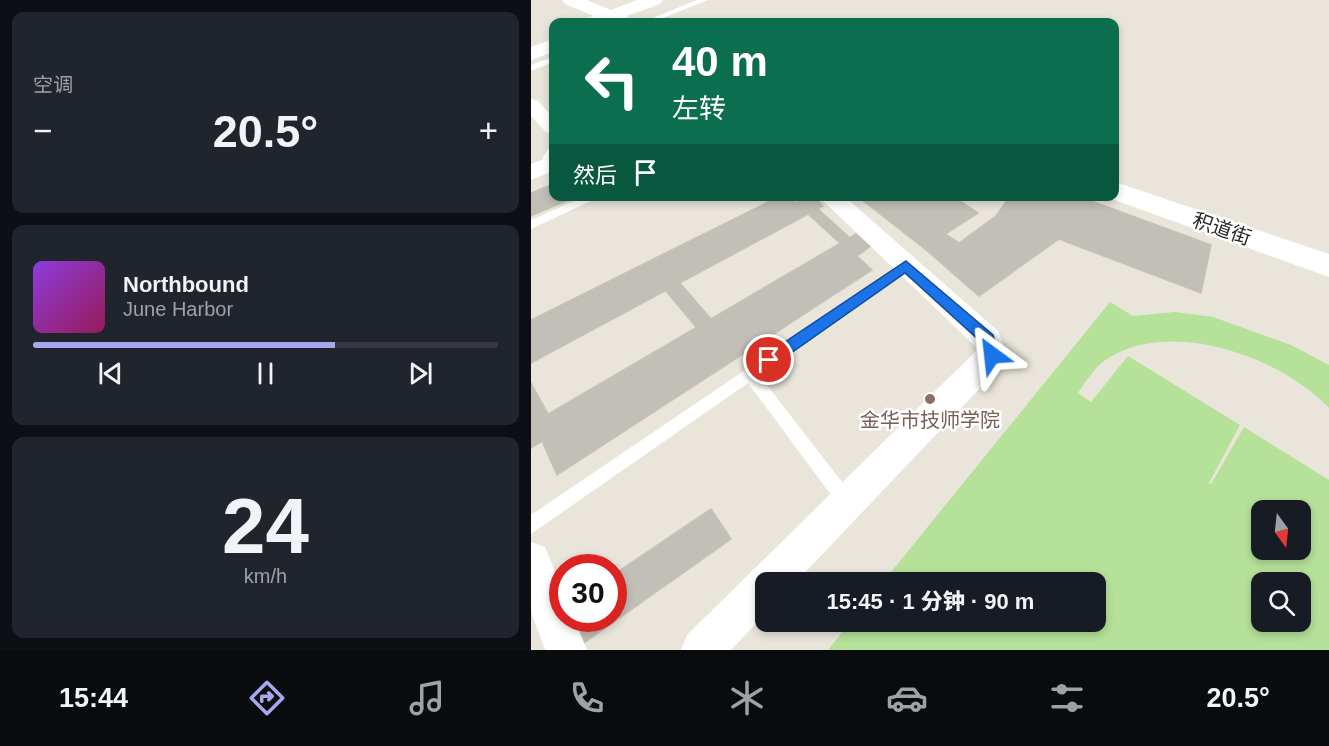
<!DOCTYPE html>
<html lang="zh">
<head>
<meta charset="utf-8">
<style>
	body { margin:0; font-family:Arial,"Noto Sans SC",sans-serif; background:#20242c; color:#f1f3f6; height:100vh; display:flex; flex-direction:column; font-size:22px; white-space:nowrap }
	* { box-sizing:border-box; margin:0 }
	p { font-size:20px; color:#9ea1a6 }
	.icon { flex:none; width:33px; height:33px; fill:none; stroke:currentColor; stroke-width:2; stroke-linecap:round; stroke-linejoin:round }
	.map { position:relative; flex:1; overflow:hidden }
	.panel { display:flex; flex-direction:column; gap:12px; padding:12px; background:#0d0f14; width:531px }
	.panel>* { flex:none }
	.hud { position:absolute; left:18px; top:18px; width:570px; height:183px; border-radius:12px; box-shadow:0 3px 9px #0003; background:#0b6e4f; color:#fff; overflow:hidden }
	.needle { width:39px; rotate:165deg }
	.tools { position:absolute; left:720px; top:500px; display:grid; gap:12px }
	.tools a { display:grid; place-items:center; width:60px; height:60px; border-radius:12px; background:#171b24; box-shadow:0 3px 9px #0003; font-size:30px }
	.speed { position:absolute; left:18px; top:554px; display:flex; gap:12px; font-size:30px; font-weight:700; text-align:center }
	.speed>* { display:grid; place-content:center; width:78px; height:78px; border-radius:50%; background:#171b24; box-shadow:0 3px 9px #0003; line-height:1 }
	.speed .limit { border:9px solid #d22; background:#fff; color:#111 }
	.pin { position:absolute; display:grid; place-items:center; width:51px; height:51px; color:#fff; margin:-26px; border:3px solid #fff; border-radius:50%; box-shadow:0 2px 6px #0007 }
	.me { position:absolute; width:66px; margin:-33px; rotate:330deg; stroke-linejoin:round; filter:drop-shadow(0 0 4px #0008) }
	.turn { display:flex; align-items:center; gap:21px; height:126px; padding:0 24px; font-size:27px }
	.turn .icon { width:78px; height:78px; stroke-width:2.5 }
	.turn b { display:block; font-size:42px; line-height:51px }
	.then { display:flex; align-items:center; height:57px; padding:0 24px; background:#0003; gap:12px; font-size:22px }
	.big { font-size:45px; font-weight:800; line-height:1.1 }
	.panel .tile { flex:1; display:flex; flex-direction:column; justify-content:center; gap:9px; min-width:0; padding:0 21px; border-radius:12px; background:#20242c }
	.panel .dial { align-items:center; gap:0 }
	.dial b { font-size:78px; line-height:1 }
	.song { display:flex; align-items:center; gap:18px }
	.cover { width:72px; height:72px; border-radius:9px; background:linear-gradient(135deg,hsl(270 70% 55%),hsl(330 70% 35%)) }
	.played { height:6px; border-radius:3px; background:linear-gradient(90deg,#a6a8ef 65%,#363941 65%) }
	.keys { display:flex; justify-content:space-around; direction:ltr }
	.heat { display:flex; justify-content:space-between; align-items:center; font-size:33px; direction:ltr }
	.trip { position:absolute; left:224px; top:572px; width:351px; height:60px; border-radius:12px; background:#171b24; box-shadow:0 3px 9px #0003; font-weight:800; line-height:60px; text-align:center }
	.tabs { display:flex; height:96px; justify-content:space-around; align-items:center; background:#090b0e; color:#9ea1a6 }
	.tabs .icon { width:42px; height:42px }
	.tabs .selected { color:#a6a8ef }
	.tabs b { font-size:27px; color:#f1f3f6 }
	main { display:flex; flex:1; min-height:0 }
	.map>svg:first-child { display:block }
</style>
</head>
<body>
<main>
<section class="panel">
<div class="tile"><p>空调</p>
<div class="heat"><a>−</a><b class="big">20.5°</b><a>+</a></div>
</div>
<div class="tile">
<div class="song"><i class="cover"></i><div><b>Northbound</b><p>June Harbor</p></div></div>
<div class="played"></div>
<div class="keys"><svg class="icon" aria-label="previous" viewBox="0 0 24 24"><path d="M18 5L8 12l10 7zM5 5v14"/></svg><svg class="icon" aria-label="pause" viewBox="0 0 24 24"><path d="M8 5v14M16 5v14"/></svg><svg class="icon" aria-label="next" viewBox="0 0 24 24"><path d="M6 5l10 7-10 7zM19 5v14"/></svg></div>
</div>
<div class="tile dial"><b>24</b><p>km/h</p></div>
</section>
<div class="map">
<svg width="798" height="650" viewBox="0 0 798 650">
	<rect width="100%" height="100%" fill="#e9e5db"/>
	<path fill="#b6e199" fill-rule="evenodd" d="M579 302 602 316 644 312 682 317 760 345 798 365V408C749 356 637 316 573 361 563 368 554 383 547 393L560 402 597 356 709 425 678 483 680 484 713 427 798 480V650H297L320 621H564V582H352ZM730 510H770V549H730ZM730 582H770V621H730Z"/>
	<g fill="#c1bfb7" stroke="#c4c1b5" stroke-width="1.5">
		<path d="M22 184V196H46L0 216V193Z"/>
		<path d="M249 196H260L265 203 282 196 292 206 0 363V320Z"/>
		<path d="M326 196H422L447 213 393 248Z"/>
		<path d="M479 196H547L680 245 670 293 528 239 448 296 393 248 414 234 428 243 465 216Z"/>
		<path d="M287 209 319 238 309 243 277 214Z"/>
		<path d="M325 234 340 246 326 256 341 270 26 475 11 441 0 448V424Z"/>
		<path d="M149 283 180 319 165 327 135 291Z"/>
		<path d="M0 383 17 414 0 424Z"/>
		<path d="M180 509 200 539 47 647 36 618H82V575Z"/>
	</g>
	<g fill="none" stroke-linecap="round" stroke-linejoin="round">
		<g fill="#fff" fill-rule="evenodd">
			<path d="M166 0H177L122 22H112Z"/>
			<path d="M22 57V62L0 71V65Z"/>
			<path d="M22 147V171L11 165 12 157 18 148Z"/>
			<path d="M54 196H70L0 229V220Z"/>
			<path d="M375 261 379 263 381 266 379 269 228 375 321 495 323 501 321 507 315 509 309 507 217 383 0 534V515Z"/>
		</g>
		<g fill="#fff" fill-rule="evenodd">
			<path d="M0 99 7 101 22 117V134L15 132 0 116Z"/>
			<path d="M16 158 22 160V171L0 180V164Z"/>
			<path d="M287 196H313L467 331 476 355 472 364 265 582H234V614L200 650H150L156 635 445 351 444 346Z"/>
			<path d="M0 542 14 547 32 591V618H43L56 650H14L0 612Z"/>
		</g>
		<g fill="#fff" fill-rule="evenodd">
			<path d="M31 0H56L80 10 106 0H132L129 4 96 16 99 20 98 22H54L56 18 63 16 34 4Z"/>
			<path d="M22 39V52L0 60V47Z"/>
			<path d="M584 182 798 254V277L575 197 584 196Z"/>
		</g>
	</g>
	<path fill="#1a73e8" stroke="#114b97" stroke-width="1.5" d="M375 261 462 335 468 355 466 359H456L451 343 374 273 243 365H233L231 360 233 356Z"/>
	<circle fill="#8d6e63" stroke="#fff" stroke-width="2" cx="399" cy="399" r="6"/>
	<g text-anchor="middle" stroke-width="5" stroke-linejoin="round" paint-order="stroke">
		<g font-size="20" fill="#282828" stroke="#fff">
			<text transform="translate(691 229) rotate(19)" y="7">积道街</text>
		</g>
		<g font-size="20" fill="#785e54" stroke="#fff">
			<text x="399" y="427">金华市技师学院</text>
		</g>
	</g>
</svg>
<div class="tools">
<a><svg class="needle" viewBox="-14 -14 28 28"><path d="M0-13l5 13h-10z" fill="#e53935"/><path d="M0 13l5-13h-10z" fill="#9ea1a6"/></svg></a>
<a><svg class="icon" aria-label="search" viewBox="0 0 24 24"><circle cx="10" cy="10" r="6"/><path d="M15 15l6 6"/></svg></a>
</div>
<div class="speed"><div class="limit">30</div></div>
<div class="pin" style="left:238px;top:360px;background:#d93025"><svg class="icon" aria-label="arrive" viewBox="0 0 24 24"><path d="M6 21V4h12l-3 4 3 4H6"/></svg></div>
<svg class="me" style="left:461px;top:355px" viewBox="-20 -20 40 40"><path d="M0-17L14 15 0 8-14 15z" fill="#1a73e8" stroke="#fff" stroke-width="4"/></svg>
<div class="trip">15:45 · 1 分钟 · 90 m</div>
<div class="hud">
<div class="turn"><svg class="icon" aria-label="left" viewBox="0 0 24 24"><path d="M17 20v-9H6M10 6l-5 5 5 5"/></svg><div><b>40 m</b>左转</div></div>
<div class="then">然后<svg class="icon" aria-label="arrive" viewBox="0 0 24 24"><path d="M6 21V4h12l-3 4 3 4H6"/></svg></div>
</div>
</div>
</main>
<nav class="tabs">
<b>15:44</b>
<svg class="icon selected" aria-label="directions" viewBox="0 0 24 24"><path d="M12 3l9 9-9 9-9-9zM9 14v-3h6M13 9l2 2-2 2"/></svg>
<svg class="icon" aria-label="music" viewBox="0 0 24 24"><path d="M9 18V5l10-2v13"/><circle cx="6" cy="18" r="3"/><circle cx="16" cy="16" r="3"/></svg>
<svg class="icon" aria-label="phone" viewBox="0 0 24 24"><path d="M5 4h4l2 5-3 2q2 4 5 5l2-3 5 2v4C11 20 4 13 5 4z"/></svg>
<svg class="icon" aria-label="climate" viewBox="0 0 24 24"><path d="M12 3v18M4 7l16 10M4 17L20 7"/></svg>
<svg class="icon" aria-label="car" viewBox="0 0 24 24"><path d="M5 17H2v-5l4-1 3-4h7l3 4 3 1v5h-3M9 17h6M6 11h13"/><circle cx="7" cy="17" r="2"/><circle cx="17" cy="17" r="2"/></svg>
<svg class="icon" aria-label="filters" viewBox="0 0 24 24"><path d="M4 7h16M4 17h16"/><circle cx="9" cy="7" r="2"/><circle cx="15" cy="17" r="2"/></svg>
<b>20.5°</b>
</nav>
</body>
</html>
